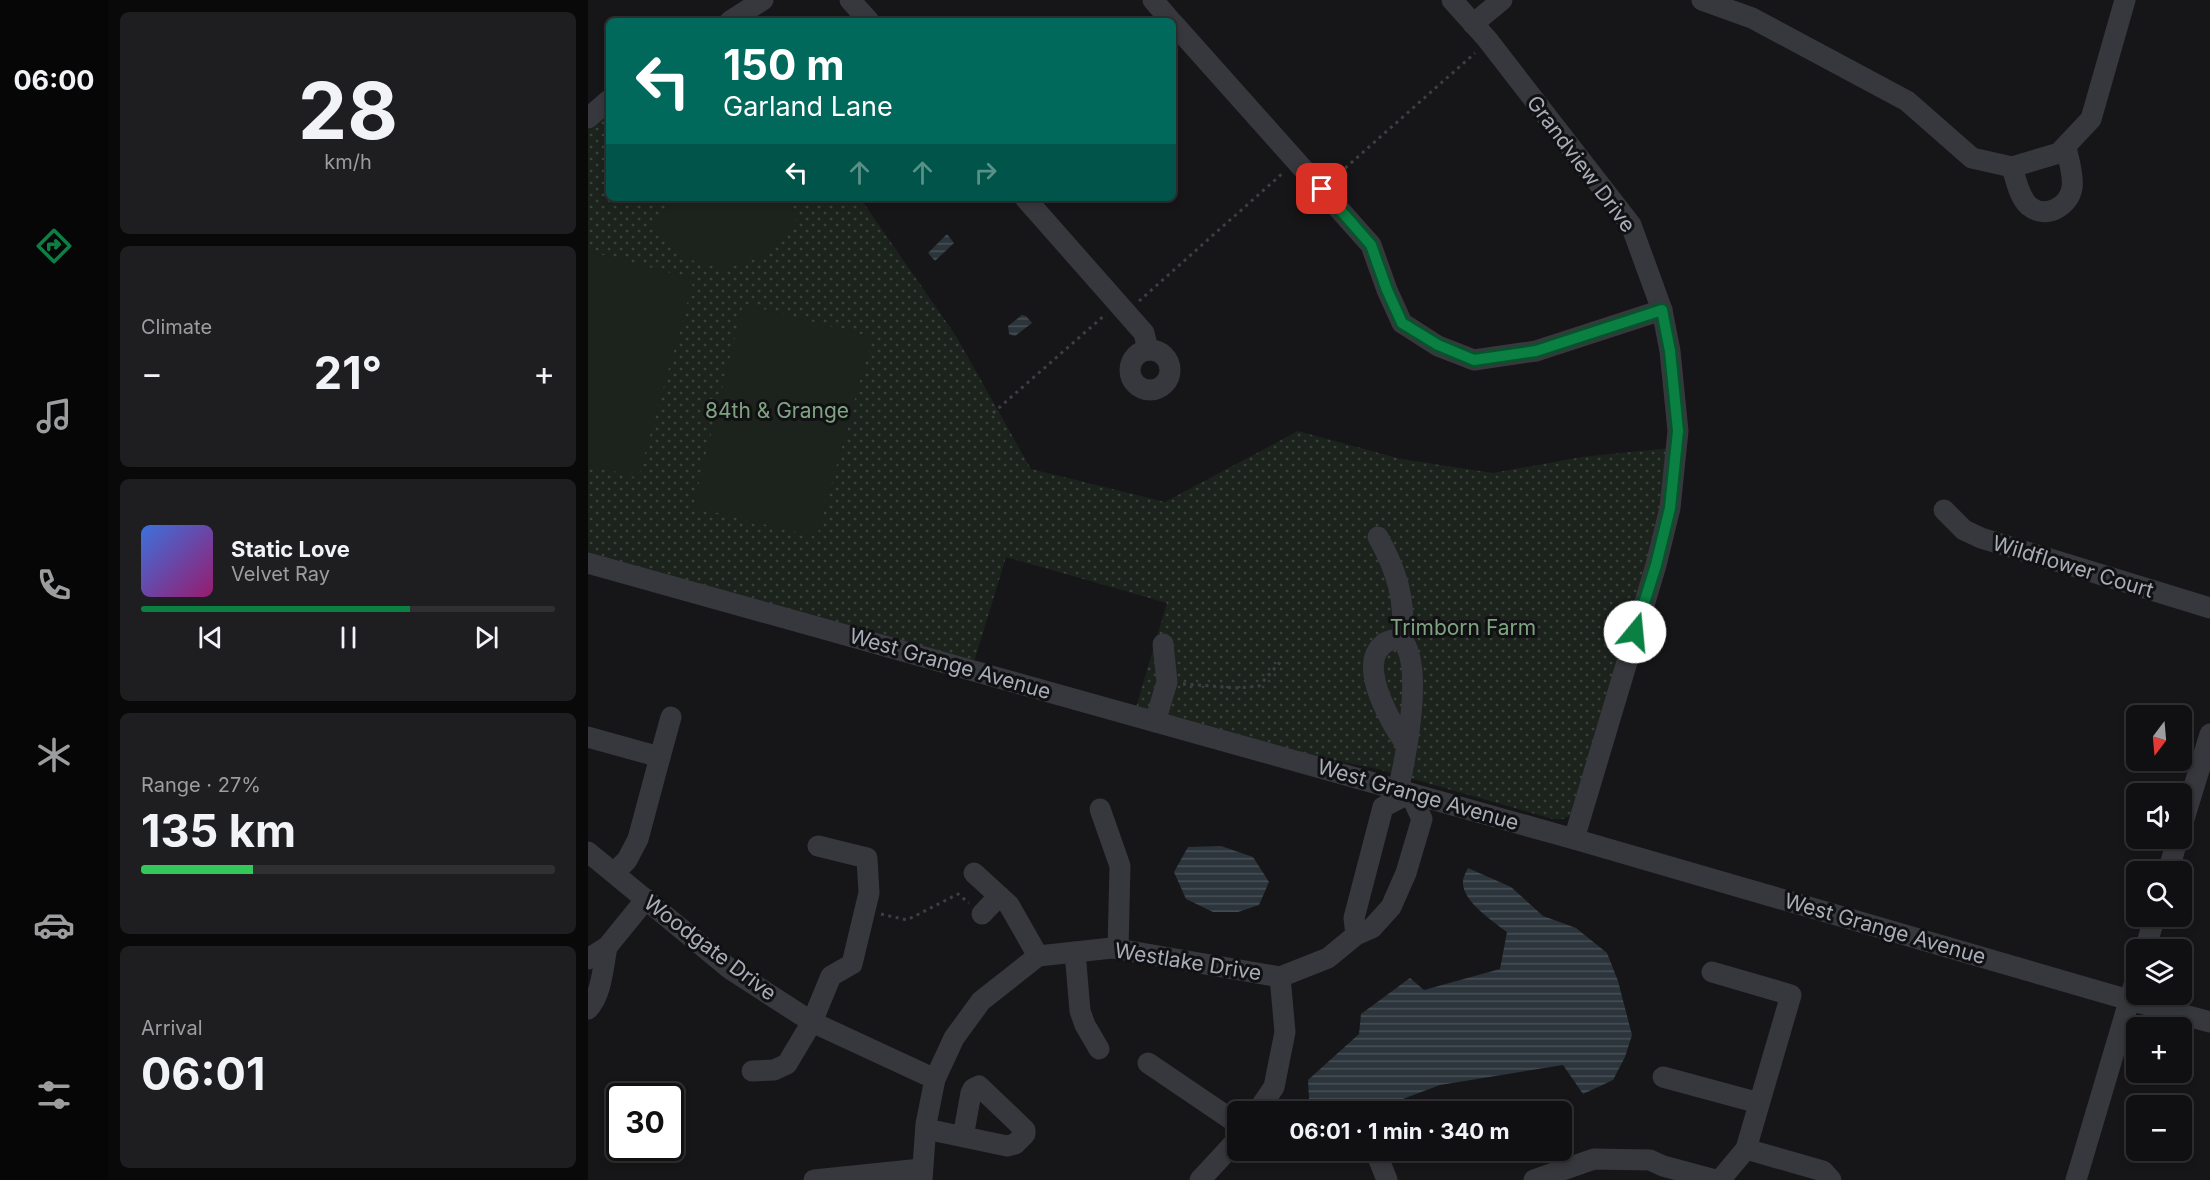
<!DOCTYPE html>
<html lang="en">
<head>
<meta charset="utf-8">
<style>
	body { margin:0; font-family:Inter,sans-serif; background:#1e1e20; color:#f1f3f6; height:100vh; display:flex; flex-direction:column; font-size:22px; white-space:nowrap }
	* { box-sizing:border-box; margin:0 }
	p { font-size:20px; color:#9c9d9f }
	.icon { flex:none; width:33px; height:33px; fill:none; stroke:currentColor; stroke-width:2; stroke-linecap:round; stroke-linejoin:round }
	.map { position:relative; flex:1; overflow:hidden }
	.side { display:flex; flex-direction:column; gap:12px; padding:12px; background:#09090a; width:480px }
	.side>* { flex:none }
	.hud { position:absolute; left:18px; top:18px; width:570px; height:183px; border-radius:9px; box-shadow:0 3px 9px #0003,0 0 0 2px #303032; background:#00695c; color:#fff; overflow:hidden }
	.needle { width:39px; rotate:196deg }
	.tools { position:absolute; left:1538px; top:705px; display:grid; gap:12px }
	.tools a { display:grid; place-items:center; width:66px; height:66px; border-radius:9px; background:#101012; box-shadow:0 3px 9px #0003,0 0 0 2px #303032; font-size:30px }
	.speed { position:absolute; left:18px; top:1083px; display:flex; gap:12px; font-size:30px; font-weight:700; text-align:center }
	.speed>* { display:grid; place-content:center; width:78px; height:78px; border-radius:50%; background:#101012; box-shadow:0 3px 9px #0003,0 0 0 2px #303032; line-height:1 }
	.speed .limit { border:3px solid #111; border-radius:9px; background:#fff; color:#111 }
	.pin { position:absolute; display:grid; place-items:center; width:51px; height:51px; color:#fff; margin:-26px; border-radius:12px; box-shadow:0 3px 9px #0006 }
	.me { position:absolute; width:66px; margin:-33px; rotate:17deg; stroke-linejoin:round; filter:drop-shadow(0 0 4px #0008) }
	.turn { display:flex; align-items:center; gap:21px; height:126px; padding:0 18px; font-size:27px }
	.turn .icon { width:78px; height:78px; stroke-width:2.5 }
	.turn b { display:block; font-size:42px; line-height:51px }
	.lanes { display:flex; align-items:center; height:57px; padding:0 18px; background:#0003; justify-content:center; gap:30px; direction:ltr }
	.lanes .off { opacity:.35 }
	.big { font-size:45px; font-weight:700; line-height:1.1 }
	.side .tile { flex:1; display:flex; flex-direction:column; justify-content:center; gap:9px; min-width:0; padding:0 21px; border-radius:9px; background:#1e1e20 }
	.side .dial { align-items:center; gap:0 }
	.dial b { font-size:78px; line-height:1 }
	.song { display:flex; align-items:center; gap:18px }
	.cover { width:72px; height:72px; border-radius:9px; background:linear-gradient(135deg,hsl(220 70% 55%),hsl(320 70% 35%)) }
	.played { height:6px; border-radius:3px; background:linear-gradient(90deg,#0b8043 65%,#303032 65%) }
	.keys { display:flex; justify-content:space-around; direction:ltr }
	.heat { display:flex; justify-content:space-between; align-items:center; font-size:33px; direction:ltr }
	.charge { height:9px; border-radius:4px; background:linear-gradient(90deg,#34c759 27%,#303032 0) }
	.trip { position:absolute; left:639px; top:1101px; width:345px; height:60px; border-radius:9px; background:#101012; box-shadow:0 3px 9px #0003,0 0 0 2px #303032; font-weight:700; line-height:60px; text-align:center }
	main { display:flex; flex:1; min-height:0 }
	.tab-bar { display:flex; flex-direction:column; width:108px; justify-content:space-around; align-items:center; background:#060607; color:#9c9d9f }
	.tab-bar .icon { width:42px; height:42px }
	.tab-bar .on { color:#0b8043 }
	.tab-bar b { font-size:27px; color:#f1f3f6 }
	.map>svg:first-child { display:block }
</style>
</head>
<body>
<main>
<nav class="tab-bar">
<b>06:00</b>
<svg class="icon on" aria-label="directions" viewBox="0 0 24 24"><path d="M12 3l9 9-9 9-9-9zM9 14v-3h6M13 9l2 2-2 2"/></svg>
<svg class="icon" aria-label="music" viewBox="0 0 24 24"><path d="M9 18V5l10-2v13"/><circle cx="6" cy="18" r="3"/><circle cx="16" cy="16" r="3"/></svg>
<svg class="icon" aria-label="phone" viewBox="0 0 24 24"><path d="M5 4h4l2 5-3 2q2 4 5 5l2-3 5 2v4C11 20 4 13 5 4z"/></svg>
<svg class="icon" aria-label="climate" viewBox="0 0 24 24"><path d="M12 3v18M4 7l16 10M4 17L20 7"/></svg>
<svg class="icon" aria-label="car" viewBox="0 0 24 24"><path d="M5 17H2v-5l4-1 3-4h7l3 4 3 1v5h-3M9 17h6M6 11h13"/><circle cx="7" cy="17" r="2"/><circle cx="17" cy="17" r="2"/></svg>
<svg class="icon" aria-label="filters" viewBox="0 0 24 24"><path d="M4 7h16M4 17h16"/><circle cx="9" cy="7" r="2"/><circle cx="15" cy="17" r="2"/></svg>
</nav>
<section class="side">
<div class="tile dial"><b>28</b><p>km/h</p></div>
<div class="tile"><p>Climate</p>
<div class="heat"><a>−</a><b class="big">21°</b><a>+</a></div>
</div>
<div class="tile">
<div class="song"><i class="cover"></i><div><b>Static Love</b><p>Velvet Ray</p></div></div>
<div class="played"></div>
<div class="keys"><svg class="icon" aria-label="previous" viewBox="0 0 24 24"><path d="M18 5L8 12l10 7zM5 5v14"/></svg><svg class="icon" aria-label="pause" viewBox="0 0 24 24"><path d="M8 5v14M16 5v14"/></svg><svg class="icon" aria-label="next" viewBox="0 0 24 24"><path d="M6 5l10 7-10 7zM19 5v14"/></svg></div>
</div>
<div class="tile"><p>Range · 27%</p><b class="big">135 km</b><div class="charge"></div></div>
<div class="tile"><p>Arrival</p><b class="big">06:01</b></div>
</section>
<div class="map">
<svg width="1622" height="1180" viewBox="0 0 1622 1180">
	<defs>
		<pattern id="grass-dots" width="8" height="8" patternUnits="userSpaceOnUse" patternTransform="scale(1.5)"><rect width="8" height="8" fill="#1c231d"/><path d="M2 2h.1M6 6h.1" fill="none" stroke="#3a403c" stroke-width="1.8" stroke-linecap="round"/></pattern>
		<pattern id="water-rules" width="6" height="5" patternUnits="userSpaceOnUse" patternTransform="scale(1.5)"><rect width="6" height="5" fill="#2c353c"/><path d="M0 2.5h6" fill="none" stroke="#485056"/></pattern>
	</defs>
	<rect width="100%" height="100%" fill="#161618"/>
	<path fill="url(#grass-dots)" d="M21 113V198H272L368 336 443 469 577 502 710 431 813 459 905 473 994 457 1082 448 1074 512 983 815 975 819H965L786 768 712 754 548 707 579 603 418 557 386 662 0 554V130Z"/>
	<g fill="#1c231d">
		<path d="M86 198H195L210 217 175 256 136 269 103 260 66 227Z"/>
		<path d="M0 251 106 279 50 478 0 464Z"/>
		<path d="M155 304 284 337 229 537 105 507Z"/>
	</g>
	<g fill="url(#water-rules)">
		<path d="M359 234 366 243 347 261 340 253Z"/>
		<path d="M434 315 438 316 444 323 427 336 421 334 420 326Z"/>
		<path d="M633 846 665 857 681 882 671 905 650 912H625L598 899 586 872 600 847Z"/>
		<path d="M880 868 923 887 955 916 988 928 1019 953 1030 981 1044 1035 1037 1057 1025 1080 995 1094 975 1065 852 1085 783 1111H739L721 1099 720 1080 771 1034 773 1014 822 978 836 990 912 969 919 932C905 921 874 901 875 882 875 877 878 872 880 868Z"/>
	</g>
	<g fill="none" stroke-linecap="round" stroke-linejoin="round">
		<g stroke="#3d3f44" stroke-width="3" stroke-dasharray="3 4.5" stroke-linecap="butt">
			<path d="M746 178 887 53"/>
			<path d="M551 301 696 172"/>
			<path d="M405 413 518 314"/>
			<path d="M595 684 651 688 671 686 695 659"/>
			<path d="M293 914 319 920 370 894 381 903"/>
		</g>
		<g stroke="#37383d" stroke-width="21">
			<path d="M262 0 281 21"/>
			<path d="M565 0 583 21"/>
			<path d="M864 0 899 39 1043 225 1074 310 1082 351 1090 431 1082 508 1068 565 986 839"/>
			<path d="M1114 0 1164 18 1319 101 1384 158 1424 167 1471 153 1503 119 1537 0"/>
			<path d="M142 21 175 0"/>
			<path d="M585 23 783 245 799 290 814 323 850 346 886 360 948 351 1074 310"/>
			<path d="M885 24 914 0"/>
			<path d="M0 118 21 100"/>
			<path d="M1424 167C1428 180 1431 197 1441 206 1458 220 1481 206 1484 188 1486 174 1480 159 1478 146"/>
			<path d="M437 198 556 333 560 350"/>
			<circle cx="562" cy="370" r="20"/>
			<path d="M1356 510 1376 530 1393 538 1622 608"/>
			<path d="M790 537C809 571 818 601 814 640"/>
			<path d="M0 563 986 839 1541 1000 1622 1022"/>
			<path d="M567 722 579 682 575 644"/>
			<path d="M0 737 72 757 83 717"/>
			<path d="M810 790C818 757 836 665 814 640 803 639 796 641 790 650 774 674 804 725 819 746"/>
			<path d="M512 809 532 866 530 949"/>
			<path d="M1593 829 1622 734"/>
			<path d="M0 852 142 969 224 1022 347 1079"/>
			<path d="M1580 872 1590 838"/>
			<path d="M26 873 39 860 50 839 72 757"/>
			<path d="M386 873 421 905 450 956"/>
			<path d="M394 914 411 896"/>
			<path d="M1557 950 1567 916"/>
			<path d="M487 952 492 1011 497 1025 511 1049"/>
			<path d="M0 959 19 947 58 899"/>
			<path d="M1124 972 1203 995 1158 1149 1235 1171 1243 1180"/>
			<path d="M692 977 740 958 768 935 784 928 803 907 818 873 834 819 822 793 795 807 766 918 768 935"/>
			<path d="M0 1009C14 994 15 967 19 947"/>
			<path d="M560 1063 650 1124"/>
			<path d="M164 1071 186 1070 199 1064 224 1022 243 976 264 964 281 893 279 858 230 846"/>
			<path d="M1075 1077 1171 1103"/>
			<path d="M669 1112 686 1087 697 1032 692 977"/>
			<path d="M338 1129 419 1146 427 1144 437 1134V1130L391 1086 385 1089 383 1093 375 1137"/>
			<path d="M797 1150 791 1160 799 1180"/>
			<path d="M226 1180 333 1169"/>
			<path d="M334 1180 338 1124 347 1079 366 1038 393 1001 450 956 524 948 692 977"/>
			<path d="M612 1180 650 1139"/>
			<path d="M946 1180 1006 1159 1062 1160 1075 1166 1127 1180"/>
			<path d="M1132 1180 1158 1149"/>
			<path d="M1488 1180 1548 978"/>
		</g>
	</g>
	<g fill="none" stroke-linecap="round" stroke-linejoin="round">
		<defs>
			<path id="route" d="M734 189 783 245 799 290 814 323 850 345 886 360 948 351 1074 310 1082 351 1090 431 1082 508 1068 565 1047 632"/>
		</defs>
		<use href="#route" stroke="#07532c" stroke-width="15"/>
		<use href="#route" stroke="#0b8043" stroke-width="10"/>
	</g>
	<g text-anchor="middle" stroke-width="6" stroke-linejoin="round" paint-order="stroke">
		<g font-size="21" fill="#a8adb8" stroke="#111113">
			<text transform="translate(993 164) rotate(53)" y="7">Grandview Drive</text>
			<text transform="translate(1485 567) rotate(17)" y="7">Wildflower Court</text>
			<text transform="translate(362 664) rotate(16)" y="7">West Grange Avenue</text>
			<text transform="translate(830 795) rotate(16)" y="7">West Grange Avenue</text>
			<text transform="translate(1297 929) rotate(16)" y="7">West Grange Avenue</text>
			<text transform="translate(122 948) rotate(37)" y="7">Woodgate Drive</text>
			<text transform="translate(600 962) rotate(9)" y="7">Westlake Drive</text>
		</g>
		<g font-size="21" fill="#7fa381" stroke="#111113">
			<text x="189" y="418">84th &amp; Grange</text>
			<text x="875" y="635">Trimborn Farm</text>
		</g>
	</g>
</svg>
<div class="tools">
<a><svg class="needle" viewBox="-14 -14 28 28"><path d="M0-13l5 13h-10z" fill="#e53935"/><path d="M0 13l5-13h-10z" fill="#9c9d9f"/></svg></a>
<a><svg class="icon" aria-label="sound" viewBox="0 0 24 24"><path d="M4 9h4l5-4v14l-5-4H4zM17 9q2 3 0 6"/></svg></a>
<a><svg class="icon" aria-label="search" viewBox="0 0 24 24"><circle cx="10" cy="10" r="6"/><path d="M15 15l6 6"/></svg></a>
<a><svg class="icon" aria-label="layers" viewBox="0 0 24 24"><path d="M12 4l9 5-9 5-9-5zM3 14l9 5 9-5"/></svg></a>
<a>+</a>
<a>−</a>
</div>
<div class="speed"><div class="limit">30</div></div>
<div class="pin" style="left:734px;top:189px;background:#d93025"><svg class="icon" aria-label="arrive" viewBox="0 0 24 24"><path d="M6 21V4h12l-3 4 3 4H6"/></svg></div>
<svg class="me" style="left:1047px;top:632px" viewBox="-20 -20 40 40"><circle r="19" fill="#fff"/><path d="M0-13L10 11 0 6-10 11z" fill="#0b8043"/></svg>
<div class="trip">06:01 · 1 min · 340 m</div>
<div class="hud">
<div class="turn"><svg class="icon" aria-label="left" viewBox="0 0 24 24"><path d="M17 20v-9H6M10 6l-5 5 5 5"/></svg><div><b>150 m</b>Garland Lane</div></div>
<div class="lanes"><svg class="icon" aria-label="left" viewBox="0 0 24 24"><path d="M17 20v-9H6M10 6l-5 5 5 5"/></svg><svg class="icon off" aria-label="ahead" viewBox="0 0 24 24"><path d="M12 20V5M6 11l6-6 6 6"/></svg><svg class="icon off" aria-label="ahead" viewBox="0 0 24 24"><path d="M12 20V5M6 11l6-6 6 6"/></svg><svg class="icon off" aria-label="right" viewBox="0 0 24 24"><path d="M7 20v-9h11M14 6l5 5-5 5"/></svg></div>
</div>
</div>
</main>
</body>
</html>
